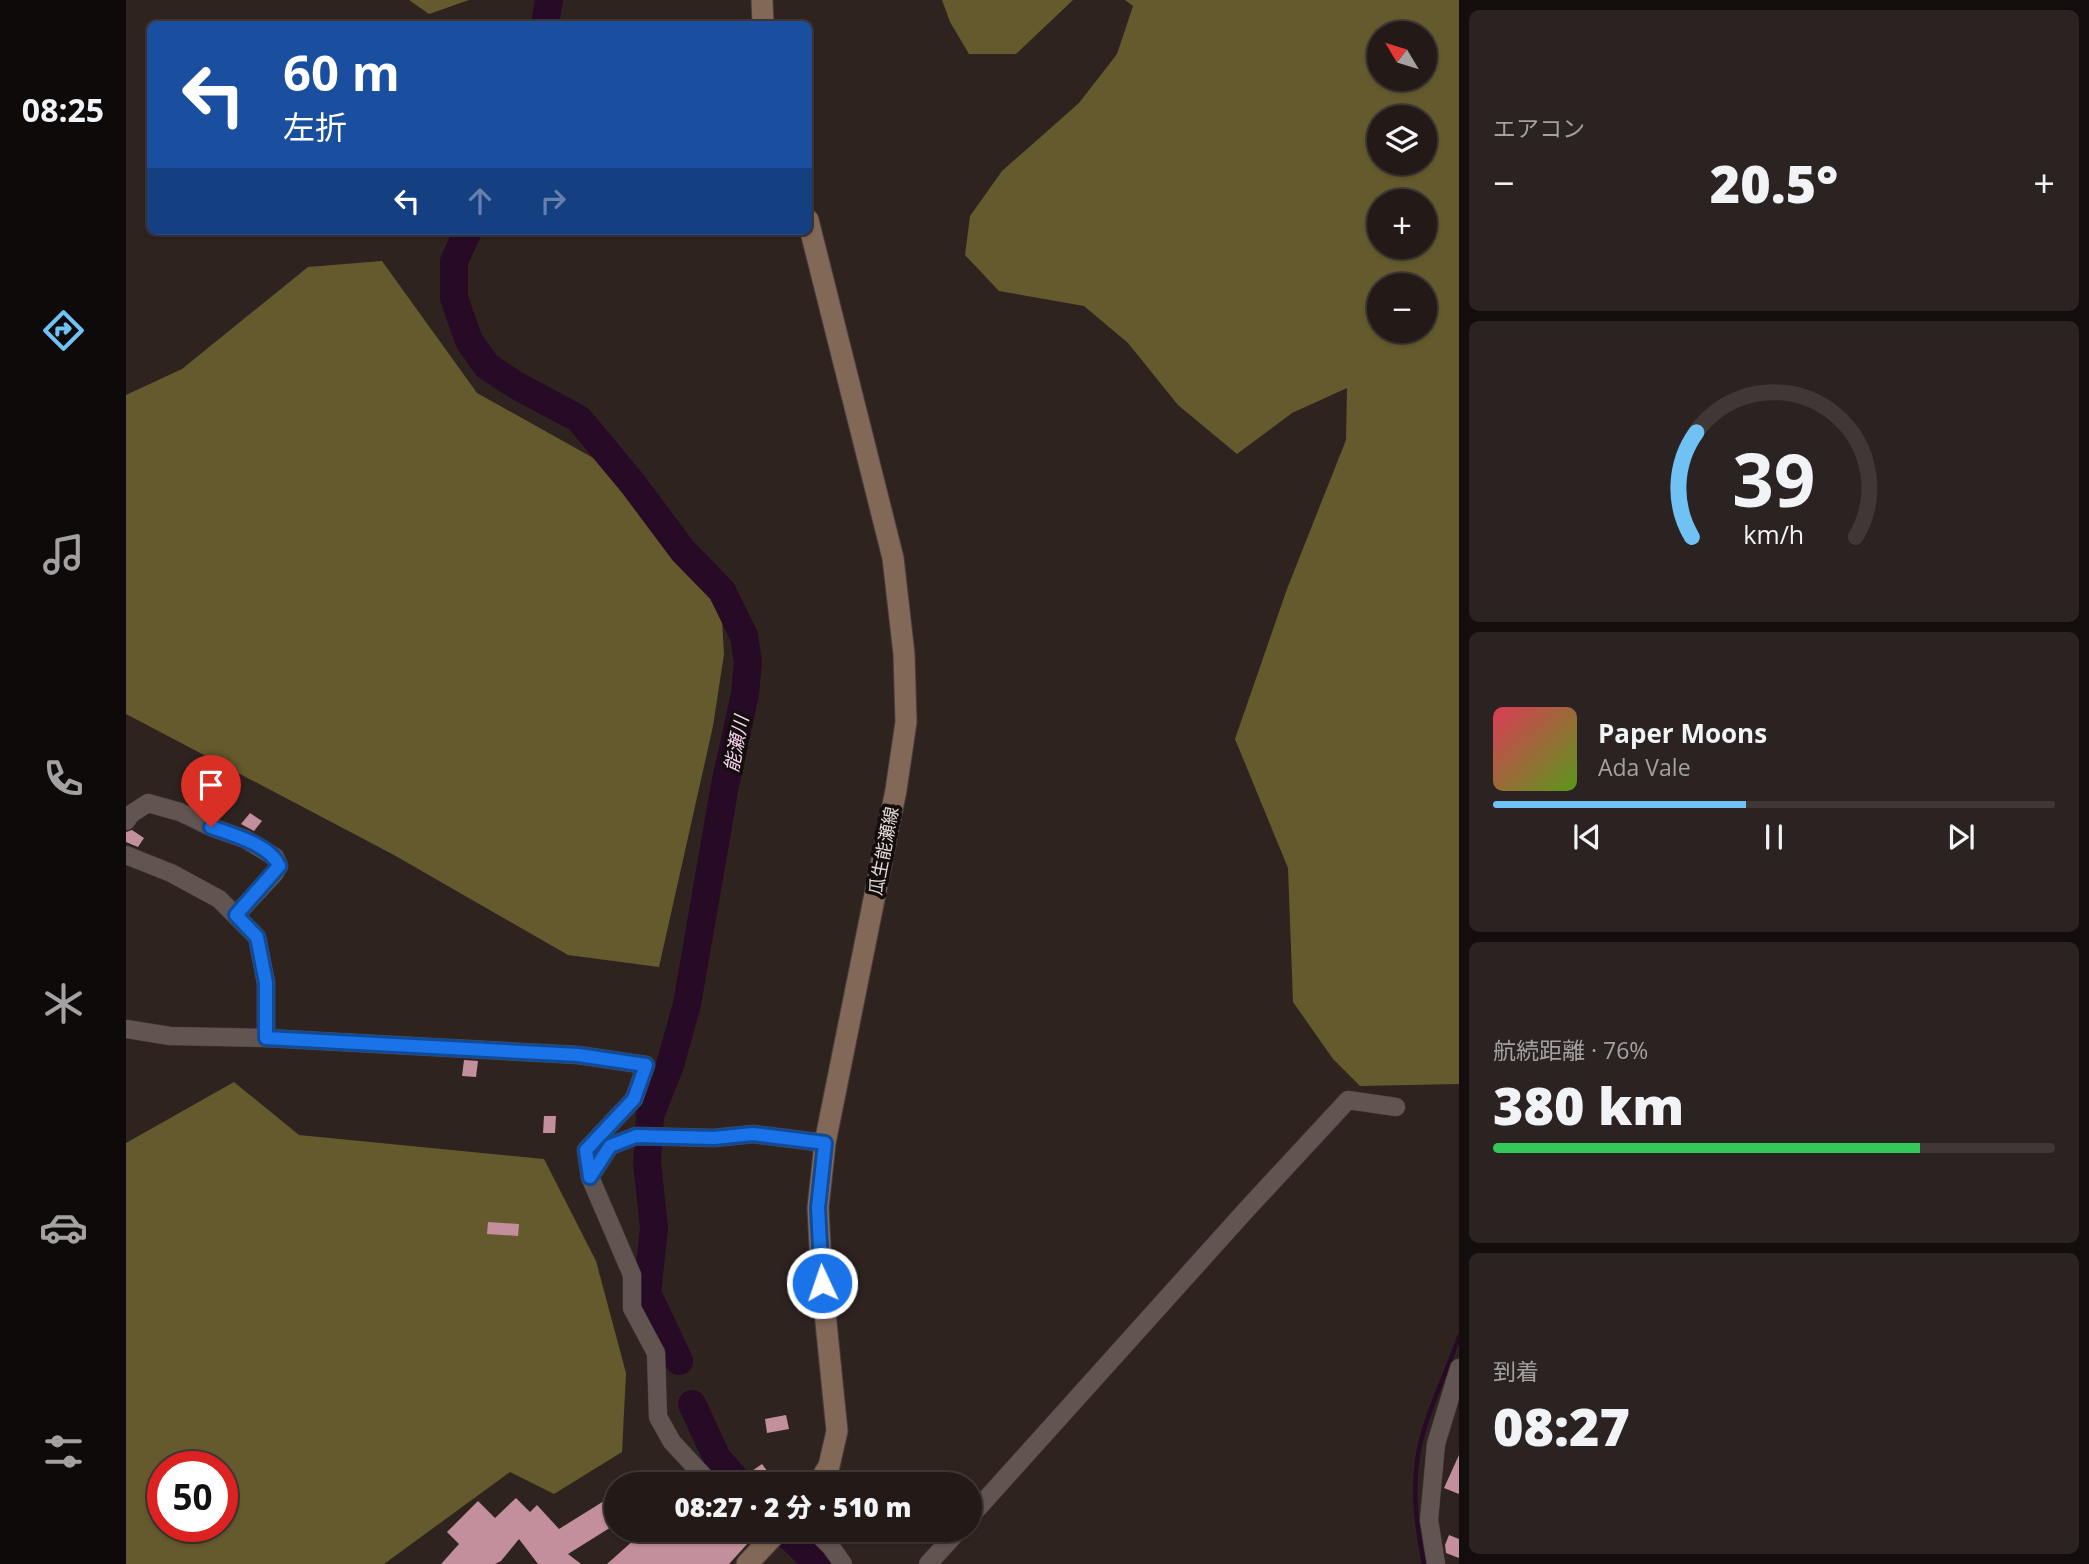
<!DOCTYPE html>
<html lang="ja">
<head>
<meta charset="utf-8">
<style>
	body { margin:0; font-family:"Open Sans","Noto Sans JP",sans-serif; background:#2b2321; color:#f1f3f6; height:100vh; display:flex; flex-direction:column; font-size:26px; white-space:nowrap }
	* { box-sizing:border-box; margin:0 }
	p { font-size:23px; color:#a3a1a2 }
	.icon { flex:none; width:38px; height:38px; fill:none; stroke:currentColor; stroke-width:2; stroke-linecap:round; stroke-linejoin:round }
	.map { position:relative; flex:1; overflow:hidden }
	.details { display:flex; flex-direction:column; gap:10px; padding:10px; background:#130e0d; width:630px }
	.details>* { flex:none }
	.top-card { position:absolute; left:21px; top:21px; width:665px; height:214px; border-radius:10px; box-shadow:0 2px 5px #0004,0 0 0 2px #403837; background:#1a4fa0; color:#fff; overflow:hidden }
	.needle { width:46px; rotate:308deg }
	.buttons { position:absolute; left:1241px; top:21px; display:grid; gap:14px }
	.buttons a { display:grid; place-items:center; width:70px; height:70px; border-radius:50%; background:#231a18; box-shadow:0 2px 5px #0004,0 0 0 2px #403837; font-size:35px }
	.speed { position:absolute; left:21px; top:1451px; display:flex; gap:14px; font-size:35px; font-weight:700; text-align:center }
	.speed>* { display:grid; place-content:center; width:91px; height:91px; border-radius:50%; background:#231a18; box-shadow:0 2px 5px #0004,0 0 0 2px #403837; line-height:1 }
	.speed .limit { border:10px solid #d22; background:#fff; color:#111 }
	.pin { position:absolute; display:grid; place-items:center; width:60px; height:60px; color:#fff; margin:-72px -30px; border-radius:50% 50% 50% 0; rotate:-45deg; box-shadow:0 0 7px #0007 }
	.pin .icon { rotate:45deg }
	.me { position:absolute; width:77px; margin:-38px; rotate:357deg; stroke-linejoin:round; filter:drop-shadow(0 0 5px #0008) }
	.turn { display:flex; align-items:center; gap:24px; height:147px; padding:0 21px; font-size:32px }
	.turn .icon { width:91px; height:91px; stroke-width:2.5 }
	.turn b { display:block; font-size:49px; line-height:60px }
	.lanes { display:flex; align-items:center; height:66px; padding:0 21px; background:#0003; justify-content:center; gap:35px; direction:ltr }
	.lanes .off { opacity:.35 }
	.big { font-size:52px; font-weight:800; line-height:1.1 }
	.details .widget { flex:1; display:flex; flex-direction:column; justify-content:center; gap:10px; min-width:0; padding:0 24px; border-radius:10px; background:#2b2321 }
	.details .dial { align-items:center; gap:0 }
	.dial svg { height:182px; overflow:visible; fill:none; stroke:#403837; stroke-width:7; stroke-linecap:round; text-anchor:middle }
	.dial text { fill:#f1f3f6; stroke:none }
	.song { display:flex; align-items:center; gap:21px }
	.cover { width:84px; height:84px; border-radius:10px; background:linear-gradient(135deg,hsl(350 70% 55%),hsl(90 70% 35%)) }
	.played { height:7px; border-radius:4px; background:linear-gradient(90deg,#70c1f4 45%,#403837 45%) }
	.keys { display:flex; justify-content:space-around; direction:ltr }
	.heat { display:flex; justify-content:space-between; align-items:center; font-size:38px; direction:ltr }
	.charge { height:10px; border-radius:5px; background:linear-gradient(90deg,#34c759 76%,#403837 0) }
	.trip { position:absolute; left:478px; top:1472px; width:378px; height:70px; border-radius:35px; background:#231a18; box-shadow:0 2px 5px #0004,0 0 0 2px #403837; font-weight:800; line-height:70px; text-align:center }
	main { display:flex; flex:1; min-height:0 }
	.menu { display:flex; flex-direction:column; width:126px; justify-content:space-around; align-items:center; background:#0e0a0a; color:#a3a1a2 }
	.menu .icon { width:49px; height:49px }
	.menu .selected { color:#70c1f4 }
	.menu b { font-size:32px; color:#f1f3f6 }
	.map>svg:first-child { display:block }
</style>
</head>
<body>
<main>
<nav class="menu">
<b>08:25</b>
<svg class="icon selected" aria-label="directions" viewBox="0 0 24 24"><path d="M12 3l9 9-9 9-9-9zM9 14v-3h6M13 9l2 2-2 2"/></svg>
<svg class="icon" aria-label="music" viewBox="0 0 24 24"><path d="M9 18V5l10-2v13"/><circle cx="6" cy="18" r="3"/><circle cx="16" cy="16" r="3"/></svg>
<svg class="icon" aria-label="phone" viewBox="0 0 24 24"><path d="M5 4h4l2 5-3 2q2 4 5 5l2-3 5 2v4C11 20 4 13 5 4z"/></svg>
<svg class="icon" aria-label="climate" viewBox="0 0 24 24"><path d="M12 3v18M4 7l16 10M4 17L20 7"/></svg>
<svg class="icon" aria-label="car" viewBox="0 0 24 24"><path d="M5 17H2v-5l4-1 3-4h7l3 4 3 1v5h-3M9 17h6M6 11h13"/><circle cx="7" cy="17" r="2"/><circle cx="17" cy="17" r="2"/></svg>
<svg class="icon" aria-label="filters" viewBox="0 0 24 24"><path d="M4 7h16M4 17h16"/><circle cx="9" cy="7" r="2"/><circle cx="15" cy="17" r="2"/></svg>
</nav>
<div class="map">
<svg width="1333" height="1564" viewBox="0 0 1333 1564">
	<rect width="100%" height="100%" fill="#2f2320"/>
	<g fill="#655a2d" fill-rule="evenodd">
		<path d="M283 0H343L303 14Z"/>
		<path d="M816 0H947L890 54H843L824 22Z"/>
		<path d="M999 0H1333V1084L1234 1086 1207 1059 1167 1002 1162 868 1109 739 1161 589 1220 440 1221 388 1166 413 1111 454 1052 405 1002 343 958 306 873 291 839 255 844 216 876 171 953 103 991 54 1007 6ZM1298 33V79H1253V33ZM1298 117V163H1253V117ZM1298 201V247H1253V201ZM1298 285V331H1253V285Z"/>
		<path d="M256 261 351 393 503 478 595 603 598 654 587 726 533 967 442 955 268 855 0 714V395L56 369 182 267Z"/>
		<path d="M108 1082 173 1135 418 1159 470 1261 500 1373 496 1452 428 1494 384 1472 258 1564H0V1143ZM37 1466H96V1526H37Z"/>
	</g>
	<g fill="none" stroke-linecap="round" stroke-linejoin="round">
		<path stroke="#270a25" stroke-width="4.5" d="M1298 1564C1292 1534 1287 1502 1290 1472 1293 1425 1318 1381 1333 1337"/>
		<g stroke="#270a25" stroke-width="28">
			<path d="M419 24 423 0"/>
			<path d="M342 231 328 261V298L343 341 361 366 388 384 453 419 507 484 557 551 596 591 618 636 622 661 619 694 599 785 561 1004 544 1065 524 1116 521 1162 528 1228 521 1293 553 1361"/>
			<path d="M566 1404 591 1458 614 1484"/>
			<path d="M657 1530 692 1564"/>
		</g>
	</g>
	<g fill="#c38f9c">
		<path d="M124 813 136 821 128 831 115 824Z"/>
		<path d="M6 830 18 838 12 847 0 842V832Z"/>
		<path d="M338 1060 352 1061 350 1077 336 1076Z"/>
		<path d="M418 1116H430L429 1133H417Z"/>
		<path d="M362 1222 393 1224 392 1236 361 1234Z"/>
		<path d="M660 1415 663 1429 641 1433 639 1419Z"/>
		<path d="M1333 1455V1494L1318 1488Z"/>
		<path d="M636 1464 651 1484H636L626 1471Z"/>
		<path d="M486 1496 490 1503V1524L442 1554 455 1564H412L393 1539 375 1561 369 1564H315L333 1544 321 1532 352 1501 369 1518 390 1498 404 1512 411 1505 433 1529Z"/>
		<path d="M497 1530H530L543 1540 550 1530H598L608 1539 617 1530 623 1542 603 1564H481L509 1539Z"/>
		<path d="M1323 1535 1333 1539V1558L1320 1553 1319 1545Z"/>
	</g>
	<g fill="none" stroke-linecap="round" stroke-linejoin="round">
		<defs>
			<g id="street">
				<path d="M0 821 5 814 22 803 54 812 85 827 119 839 149 857 153 866 148 874 110 915"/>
				<path d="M0 855 45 873 93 899 131 937 140 983V1038L452 1055 520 1065 508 1099 460 1150 464 1177 506 1275V1308L530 1353 532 1417 546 1442 585 1484"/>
				<path d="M0 1029 44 1036 140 1038"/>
				<path d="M464 1177 484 1146 510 1136 588 1138 627 1134 699 1143"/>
				<path d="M844 1517 1121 1209 1222 1100 1270 1107"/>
				<path d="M628 1530 639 1544"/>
				<path d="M688 1530 705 1547 717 1564"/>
				<path d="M802 1564 833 1530"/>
				<path d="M1310 1564 1303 1520 1310 1444 1333 1368"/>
			</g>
			<g id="secondary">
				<path d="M636 0 637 24"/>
				<path d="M682 220 767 558 778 654 780 722 770 790 699 1143 692 1208 696 1283 711 1431 703 1466 692 1484"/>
				<path d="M621 1564 653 1530"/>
			</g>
		</defs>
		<use href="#street" stroke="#483e3c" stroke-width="19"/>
		<use href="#secondary" stroke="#483e3c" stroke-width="23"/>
		<use href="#street" stroke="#625451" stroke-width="18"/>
		<use href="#secondary" stroke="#826856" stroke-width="21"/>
	</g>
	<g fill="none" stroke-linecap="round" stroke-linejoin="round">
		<defs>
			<path id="route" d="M85 827C105 834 145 845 153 866L110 915 131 937 140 983V1038L452 1055 520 1065 508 1099 460 1150 464 1177 484 1146 510 1136 588 1138 627 1134 699 1143 692 1208 696 1283"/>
		</defs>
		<use href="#route" stroke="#114b97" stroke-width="18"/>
		<use href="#route" stroke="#1a73e8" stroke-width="12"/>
	</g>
	<g text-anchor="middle" stroke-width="7" stroke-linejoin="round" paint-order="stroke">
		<g font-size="18" fill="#e5dddb" stroke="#130e0c">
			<text transform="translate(758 851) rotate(-79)" y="6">瓜生能瀬線</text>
		</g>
		<g font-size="19" font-style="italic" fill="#f9d4f3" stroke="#130e0c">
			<text transform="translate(610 744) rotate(-79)" y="7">能瀬川</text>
		</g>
	</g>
</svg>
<div class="buttons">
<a><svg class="needle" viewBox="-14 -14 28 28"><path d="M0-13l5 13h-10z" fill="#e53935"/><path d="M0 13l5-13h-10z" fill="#a3a1a2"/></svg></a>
<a><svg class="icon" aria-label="layers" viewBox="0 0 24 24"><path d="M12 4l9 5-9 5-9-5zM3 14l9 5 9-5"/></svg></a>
<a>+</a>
<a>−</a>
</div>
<div class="speed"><div class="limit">50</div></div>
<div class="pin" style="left:85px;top:827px;background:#d93025"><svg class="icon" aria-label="arrive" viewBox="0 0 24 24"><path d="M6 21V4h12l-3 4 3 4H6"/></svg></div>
<svg class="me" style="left:696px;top:1283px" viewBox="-20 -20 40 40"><circle r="17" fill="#1a73e8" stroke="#fff" stroke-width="3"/><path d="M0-11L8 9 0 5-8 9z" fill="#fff"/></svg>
<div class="trip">08:27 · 2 分 · 510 m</div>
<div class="top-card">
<div class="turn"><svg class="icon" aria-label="left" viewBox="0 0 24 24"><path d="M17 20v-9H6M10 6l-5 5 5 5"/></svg><div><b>60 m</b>左折</div></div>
<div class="lanes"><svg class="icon" aria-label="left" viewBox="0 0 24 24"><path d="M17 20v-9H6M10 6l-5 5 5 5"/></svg><svg class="icon off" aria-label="ahead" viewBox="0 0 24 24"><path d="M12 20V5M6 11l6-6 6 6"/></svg><svg class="icon off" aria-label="right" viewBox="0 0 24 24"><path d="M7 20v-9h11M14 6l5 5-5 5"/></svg></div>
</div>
</div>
<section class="details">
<div class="widget"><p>エアコン</p>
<div class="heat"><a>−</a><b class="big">20.5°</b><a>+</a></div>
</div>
<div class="widget dial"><svg viewBox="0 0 100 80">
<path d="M14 69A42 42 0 1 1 86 69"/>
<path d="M14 69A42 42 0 0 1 16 23" stroke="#70c1f4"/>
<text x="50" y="56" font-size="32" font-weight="700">39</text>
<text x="50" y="72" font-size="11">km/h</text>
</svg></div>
<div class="widget">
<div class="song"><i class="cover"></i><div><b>Paper Moons</b><p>Ada Vale</p></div></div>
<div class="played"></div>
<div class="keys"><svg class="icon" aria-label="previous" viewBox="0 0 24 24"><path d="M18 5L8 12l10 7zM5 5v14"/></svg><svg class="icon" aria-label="pause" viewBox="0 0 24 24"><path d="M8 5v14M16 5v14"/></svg><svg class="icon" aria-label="next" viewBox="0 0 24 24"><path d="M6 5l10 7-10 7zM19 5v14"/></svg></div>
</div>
<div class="widget"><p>航続距離 · 76%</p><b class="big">380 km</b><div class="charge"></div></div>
<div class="widget"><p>到着</p><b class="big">08:27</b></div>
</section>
</main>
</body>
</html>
